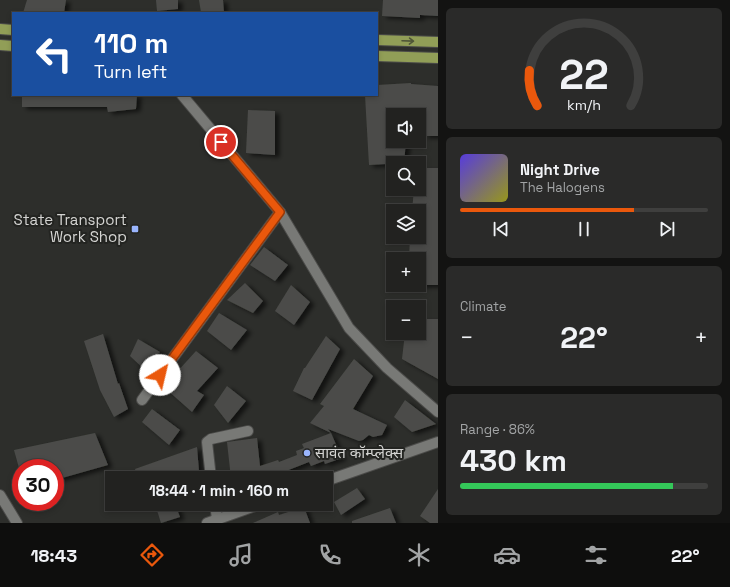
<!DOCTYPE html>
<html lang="en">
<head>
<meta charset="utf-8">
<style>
	body { margin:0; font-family:"Space Grotesk","Noto Sans Devanagari",sans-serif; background:#2a2a29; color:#f1f3f6; height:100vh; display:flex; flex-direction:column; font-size:15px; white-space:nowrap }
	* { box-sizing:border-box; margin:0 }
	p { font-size:13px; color:#a2a4a5 }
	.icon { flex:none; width:22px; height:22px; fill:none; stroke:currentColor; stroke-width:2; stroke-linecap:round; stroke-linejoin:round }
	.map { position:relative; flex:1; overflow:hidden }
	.side { display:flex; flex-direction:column; gap:8px; padding:8px; background:#131312; width:292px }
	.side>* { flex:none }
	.guide { position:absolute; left:12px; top:12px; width:366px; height:84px; border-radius:0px; box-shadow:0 2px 6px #0003,0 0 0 1px #3f3f3e; background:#1a4fa0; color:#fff; overflow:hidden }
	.buttons { position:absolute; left:386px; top:108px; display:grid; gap:8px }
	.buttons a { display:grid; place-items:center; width:40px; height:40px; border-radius:0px; background:#222220; box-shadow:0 2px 6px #0003,0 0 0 1px #3f3f3e; font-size:20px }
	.speed { position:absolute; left:12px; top:459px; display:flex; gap:8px; font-size:20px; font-weight:700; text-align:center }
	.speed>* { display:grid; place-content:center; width:52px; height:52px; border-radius:50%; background:#222220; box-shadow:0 2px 6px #0003,0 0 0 1px #3f3f3e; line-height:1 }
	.speed .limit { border:6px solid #d22; background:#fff; color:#111 }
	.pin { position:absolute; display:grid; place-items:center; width:34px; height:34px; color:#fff; margin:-17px; border:2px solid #fff; border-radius:50%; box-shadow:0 1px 4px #0007 }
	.me { position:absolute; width:44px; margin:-22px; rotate:36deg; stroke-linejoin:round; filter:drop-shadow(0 0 3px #0008) }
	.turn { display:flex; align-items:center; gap:14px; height:84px; padding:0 16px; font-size:18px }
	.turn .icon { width:52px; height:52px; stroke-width:2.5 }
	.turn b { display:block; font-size:28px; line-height:34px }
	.big { font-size:30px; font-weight:700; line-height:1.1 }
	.side .card { flex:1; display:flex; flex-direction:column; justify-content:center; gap:6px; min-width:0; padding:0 14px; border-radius:6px; background:#2a2a29 }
	.side .dial { align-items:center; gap:0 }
	.dial svg { height:104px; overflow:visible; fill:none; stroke:#3f3f3e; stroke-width:7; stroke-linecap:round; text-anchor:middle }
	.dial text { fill:#f1f3f6; stroke:none }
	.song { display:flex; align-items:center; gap:12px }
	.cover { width:48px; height:48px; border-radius:6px; background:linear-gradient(135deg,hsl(250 70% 55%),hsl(60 70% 35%)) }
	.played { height:4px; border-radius:2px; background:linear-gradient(90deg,#ea580c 70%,#3f3f3e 70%) }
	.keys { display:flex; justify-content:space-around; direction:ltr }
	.heat { display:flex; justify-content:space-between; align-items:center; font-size:22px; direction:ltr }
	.charge { height:6px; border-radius:3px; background:linear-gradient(90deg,#34c759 86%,#3f3f3e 0) }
	.trip { position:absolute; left:105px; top:471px; width:228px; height:40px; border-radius:0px; background:#222220; box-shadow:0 2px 6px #0003,0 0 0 1px #3f3f3e; font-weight:700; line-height:40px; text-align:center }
	.tab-bar { display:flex; height:64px; justify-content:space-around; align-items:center; background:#0e0e0d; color:#a2a4a5 }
	.tab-bar .icon { width:28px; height:28px }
	.tab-bar .current { color:#ea580c }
	.tab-bar b { font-size:18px; color:#f1f3f6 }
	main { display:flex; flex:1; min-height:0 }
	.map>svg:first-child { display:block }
</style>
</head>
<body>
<main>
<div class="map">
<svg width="438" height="523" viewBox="0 0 438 523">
	<defs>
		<filter id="shadow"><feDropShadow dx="4.5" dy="2.5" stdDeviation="2" flood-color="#0009"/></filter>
	</defs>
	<rect width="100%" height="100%" fill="#2d2e2b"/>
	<g fill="#4b4c49" filter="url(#shadow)">
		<path d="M27 0H66L64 13H23Z"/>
		<path d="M156 0H178V9L157 11Z"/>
		<path d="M199 0H223L224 13 201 12Z"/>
		<path d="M383 0H438V16L420 15V18L382 16Z"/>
		<path d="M411 83V84L438 86V136H424V115H393V141H406L404 163 369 165 365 95H377V85Z"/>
		<path d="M22 95H137L136 109 108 112 107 107H22Z"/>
		<path d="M248 110 275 111V155L246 153Z"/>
		<path d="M419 168H438V285H419V259H409L410 237H419V211H412L414 189H419Z"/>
		<path d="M264 247 288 265 275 281 250 265Z"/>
		<path d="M245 283 263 301 253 313 227 300Z"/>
		<path d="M291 285 310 302 294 325 275 311Z"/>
		<path d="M219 313 247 330 231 350 207 331Z"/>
		<path d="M419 319H438V379L402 359 405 333H419Z"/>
		<path d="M103 334 118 384 119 383 128 409 114 417 100 390 84 341Z"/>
		<path d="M326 336 340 349 312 400 293 391 304 368H305Z"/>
		<path d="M138 339 160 352 145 370 130 356Z"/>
		<path d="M196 351 218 368 197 391 204 395 192 412 166 389 170 384 167 386 166 384Z"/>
		<path d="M354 359 373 376 353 409 387 425 382 435 373 437 369 435 363 440 359 441 328 429 331 433 310 423 324 406 320 404Z"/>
		<path d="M227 386 246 401 228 423 214 405Z"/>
		<path d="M405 400 436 424 412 432 394 417Z"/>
		<path d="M152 409 180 430 169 445 142 422Z"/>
		<path d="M95 433 108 465 55 480V468H19L14 450Z"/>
		<path d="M331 433 342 458 325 464 324 461 311 466 309 462 286 471 288 475 278 478H231L227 442 257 438 260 466 278 460 279 462 297 455 296 451 304 448 302 444Z"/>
		<path d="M197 447 199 471 175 478H138L135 469Z"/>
		<path d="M357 488 365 499 341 515 334 502Z"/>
		<path d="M438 489V523H430L420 516Z"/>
		<path d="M155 504H175L180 517 161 523Z"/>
		<path d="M304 507 310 523H253L278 512 279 515Z"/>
		<path d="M390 508 396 523H352V521Z"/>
	</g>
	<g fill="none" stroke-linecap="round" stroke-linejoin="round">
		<defs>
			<g id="minor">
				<path d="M182 95 280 212 349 328 387 368 438 412"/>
				<path d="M142 400 280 212"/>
				<path d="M211 478 207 442 211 439 248 431"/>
				<path d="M326 481 438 442"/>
				<path d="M0 495 17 523"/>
				<path d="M215 504 217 519"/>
				<path d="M207 523 261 504"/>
			</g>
			<g id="primary">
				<path d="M0 29 13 30"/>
				<path d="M377 40 438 42"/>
				<path d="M0 45 13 46"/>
				<path d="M377 56 438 58"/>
			</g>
		</defs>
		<use href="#minor" stroke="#4b4b49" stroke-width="12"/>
		<use href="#primary" stroke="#4b4b49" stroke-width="12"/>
		<use href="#minor" stroke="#787976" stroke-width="10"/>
		<use href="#primary" stroke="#919e57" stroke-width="10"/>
	</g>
	<defs><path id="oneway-shaft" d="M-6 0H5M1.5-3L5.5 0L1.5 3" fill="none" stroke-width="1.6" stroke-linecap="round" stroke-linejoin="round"/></defs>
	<use stroke="#4f5537" href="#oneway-shaft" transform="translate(408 41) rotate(2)"/>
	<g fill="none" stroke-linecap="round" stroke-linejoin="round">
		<defs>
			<path id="route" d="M160 375 280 212 221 142"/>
		</defs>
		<use href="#route" stroke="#983908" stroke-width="10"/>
		<use href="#route" stroke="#ea580c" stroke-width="7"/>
	</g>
	<g fill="#9ab5fd" stroke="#232421" stroke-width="1.5">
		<rect x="131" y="225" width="8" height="8" rx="2"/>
		<circle cx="307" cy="453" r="4"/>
	</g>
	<g text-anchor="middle" stroke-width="4" stroke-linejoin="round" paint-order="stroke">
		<g font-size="15" fill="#d4d4d2" stroke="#232421" text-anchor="end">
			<text x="127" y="225">State Transport<tspan x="127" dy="17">Work Shop</tspan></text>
			<text x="315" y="458" text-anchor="start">सावंत कॉम्प्लेक्स</text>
		</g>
	</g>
</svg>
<div class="buttons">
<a><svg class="icon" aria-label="sound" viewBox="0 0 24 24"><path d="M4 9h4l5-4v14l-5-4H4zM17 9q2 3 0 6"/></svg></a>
<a><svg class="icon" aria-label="search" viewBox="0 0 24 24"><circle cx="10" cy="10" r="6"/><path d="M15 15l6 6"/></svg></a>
<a><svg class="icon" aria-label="layers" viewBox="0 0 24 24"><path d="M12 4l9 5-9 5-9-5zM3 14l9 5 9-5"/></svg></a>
<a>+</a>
<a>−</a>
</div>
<div class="speed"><div class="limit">30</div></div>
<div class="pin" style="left:221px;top:142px;background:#d93025"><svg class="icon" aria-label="arrive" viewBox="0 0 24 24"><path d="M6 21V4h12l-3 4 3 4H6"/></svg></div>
<svg class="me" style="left:160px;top:375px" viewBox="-20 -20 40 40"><circle r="19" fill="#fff"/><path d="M0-13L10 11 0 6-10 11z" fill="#ea580c"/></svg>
<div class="trip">18:44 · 1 min · 160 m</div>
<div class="guide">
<div class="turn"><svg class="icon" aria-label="left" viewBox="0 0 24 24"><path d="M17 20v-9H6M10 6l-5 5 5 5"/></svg><div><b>110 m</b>Turn left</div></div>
</div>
</div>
<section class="side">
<div class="card dial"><svg viewBox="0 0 100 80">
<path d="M14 69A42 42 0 1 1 86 69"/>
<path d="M14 69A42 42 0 0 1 8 42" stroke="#ea580c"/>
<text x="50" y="56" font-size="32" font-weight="700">22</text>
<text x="50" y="72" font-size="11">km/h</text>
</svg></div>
<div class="card">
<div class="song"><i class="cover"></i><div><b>Night Drive</b><p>The Halogens</p></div></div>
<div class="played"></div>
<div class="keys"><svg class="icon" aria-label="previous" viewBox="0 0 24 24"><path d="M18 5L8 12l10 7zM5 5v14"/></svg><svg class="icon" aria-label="pause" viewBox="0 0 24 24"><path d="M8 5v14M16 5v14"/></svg><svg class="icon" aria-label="next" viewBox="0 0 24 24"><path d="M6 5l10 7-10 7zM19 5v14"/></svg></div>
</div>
<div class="card"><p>Climate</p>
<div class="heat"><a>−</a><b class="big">22°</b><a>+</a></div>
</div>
<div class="card"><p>Range · 86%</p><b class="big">430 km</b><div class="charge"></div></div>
</section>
</main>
<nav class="tab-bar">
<b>18:43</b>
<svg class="icon current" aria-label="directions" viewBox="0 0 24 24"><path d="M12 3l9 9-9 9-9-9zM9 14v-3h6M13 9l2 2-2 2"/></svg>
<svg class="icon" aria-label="music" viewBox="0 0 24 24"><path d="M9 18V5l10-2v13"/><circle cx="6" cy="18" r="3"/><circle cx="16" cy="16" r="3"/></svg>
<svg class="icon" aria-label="phone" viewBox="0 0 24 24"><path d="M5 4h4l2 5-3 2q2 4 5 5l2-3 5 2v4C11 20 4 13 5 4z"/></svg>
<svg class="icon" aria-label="climate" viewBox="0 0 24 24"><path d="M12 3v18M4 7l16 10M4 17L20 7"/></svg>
<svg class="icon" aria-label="car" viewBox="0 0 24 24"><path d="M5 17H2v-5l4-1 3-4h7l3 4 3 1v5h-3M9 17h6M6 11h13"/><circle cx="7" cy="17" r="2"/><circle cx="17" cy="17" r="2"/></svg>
<svg class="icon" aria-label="filters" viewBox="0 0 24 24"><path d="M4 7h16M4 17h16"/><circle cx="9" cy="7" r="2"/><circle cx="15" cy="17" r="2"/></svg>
<b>22°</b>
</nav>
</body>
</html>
